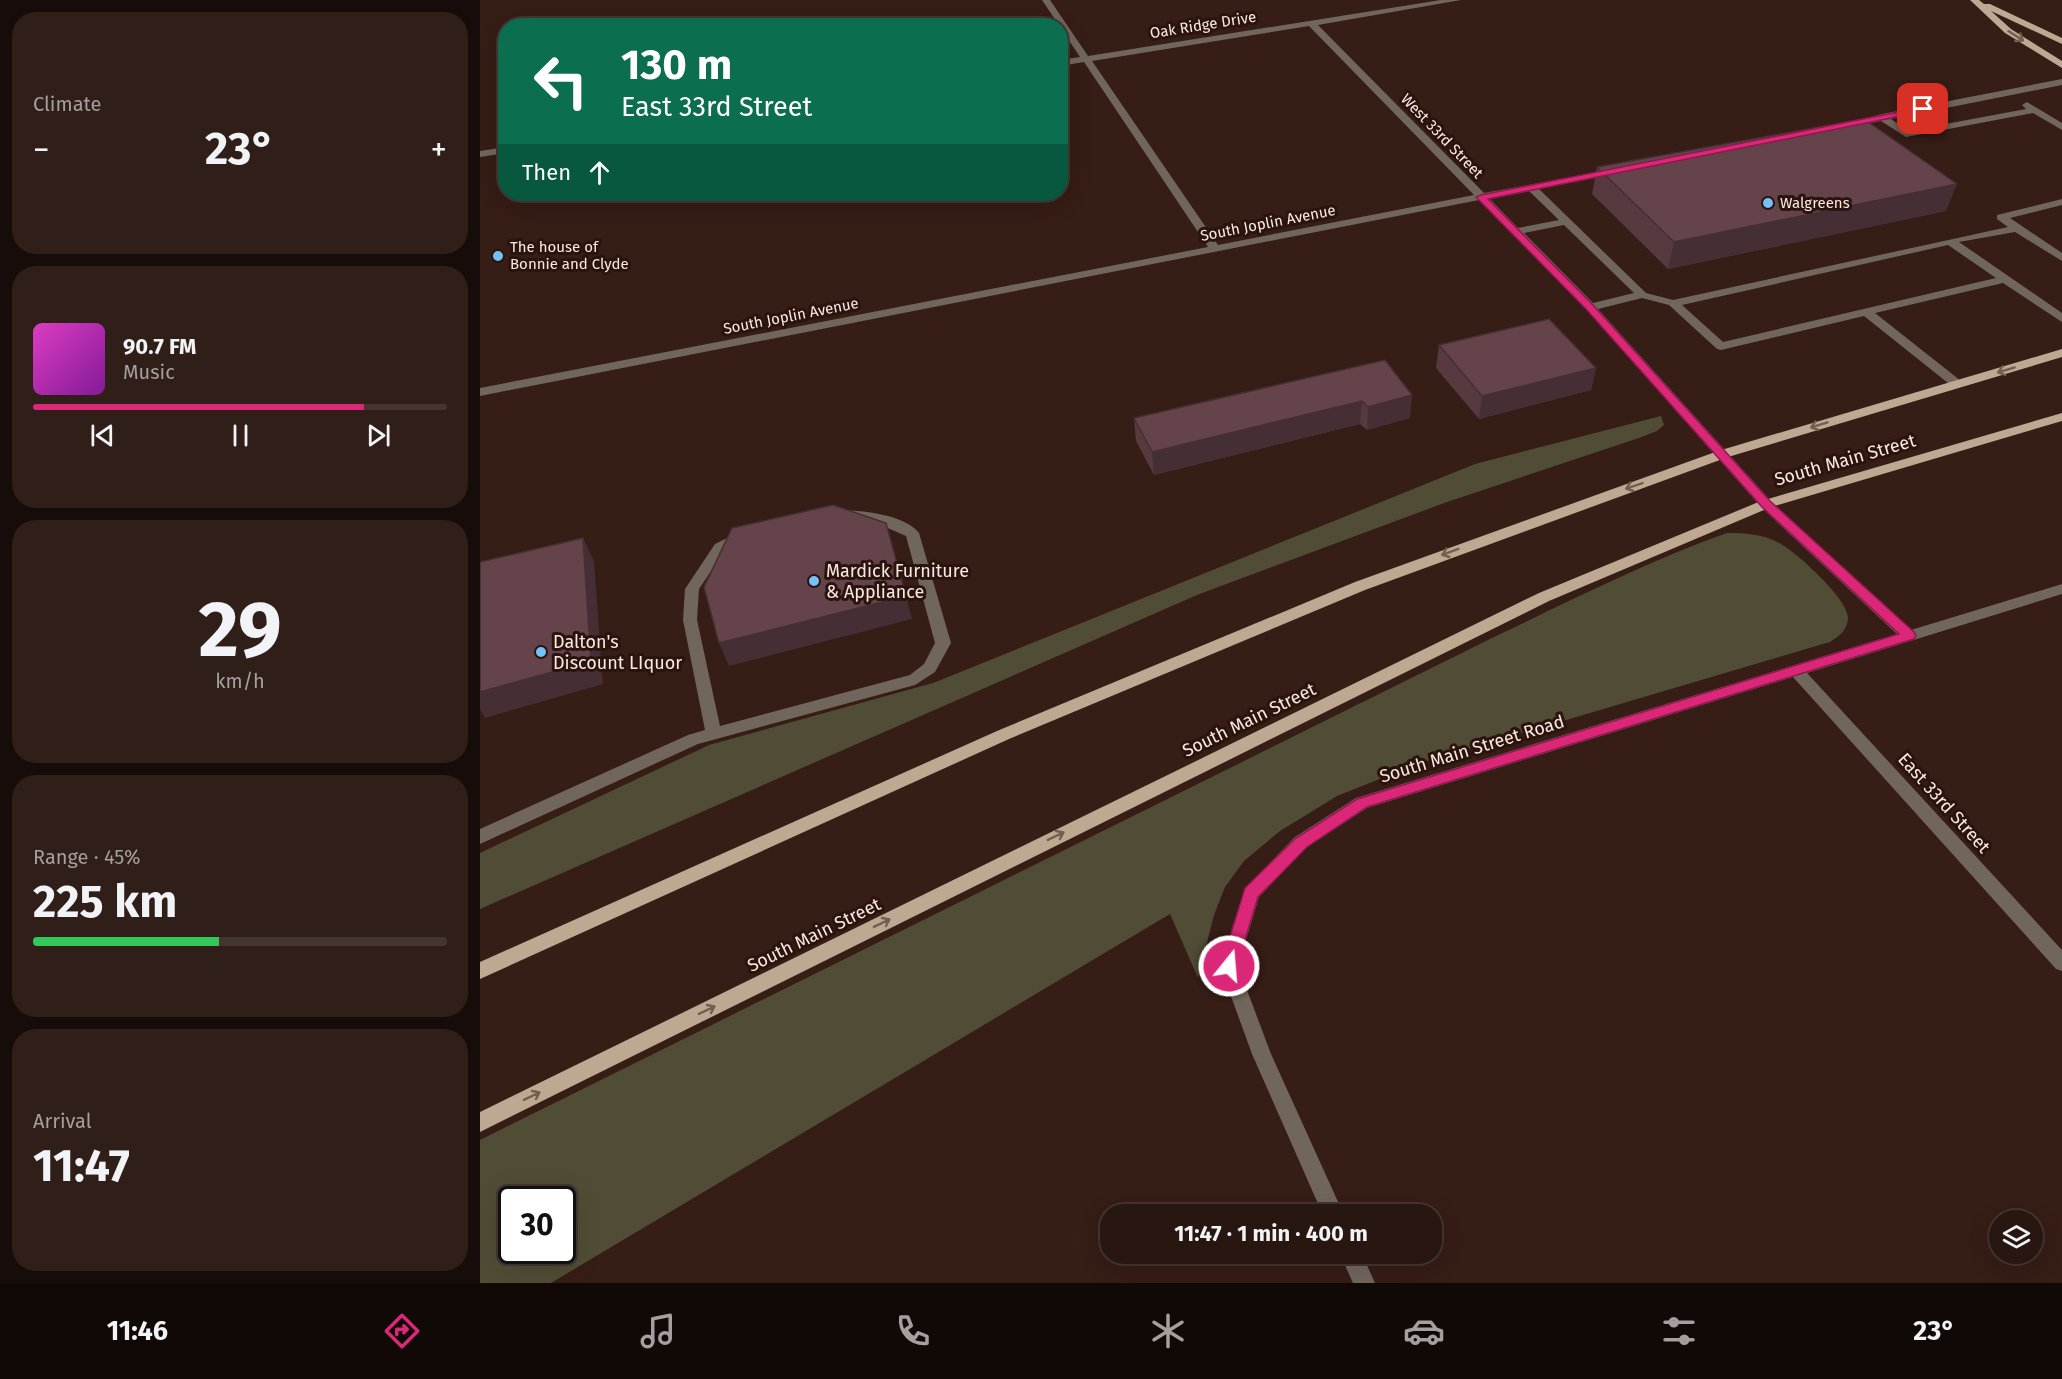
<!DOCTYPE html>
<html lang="en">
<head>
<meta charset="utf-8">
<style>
	body { margin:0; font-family:"Fira Sans",sans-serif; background:#301f19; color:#f1f3f6; height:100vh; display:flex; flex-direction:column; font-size:22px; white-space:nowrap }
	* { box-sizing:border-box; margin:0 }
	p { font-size:20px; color:#a59f9f }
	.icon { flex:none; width:33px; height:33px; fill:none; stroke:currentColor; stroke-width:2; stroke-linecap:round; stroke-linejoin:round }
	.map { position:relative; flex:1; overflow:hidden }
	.panel { display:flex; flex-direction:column; gap:12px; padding:12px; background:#160c09; width:480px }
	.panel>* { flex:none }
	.top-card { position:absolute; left:18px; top:18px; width:570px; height:183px; border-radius:24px; box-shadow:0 6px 24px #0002,0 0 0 2px #443530; background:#0b6e4f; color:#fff; overflow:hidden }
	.buttons { position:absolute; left:1509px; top:1210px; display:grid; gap:12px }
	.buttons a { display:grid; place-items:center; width:54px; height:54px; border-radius:50%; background:#281610; box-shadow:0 6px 24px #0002,0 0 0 2px #443530; font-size:30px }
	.speed { position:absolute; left:18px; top:1186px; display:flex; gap:12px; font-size:30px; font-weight:700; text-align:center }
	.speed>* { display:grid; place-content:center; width:78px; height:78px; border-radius:50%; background:#281610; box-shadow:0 6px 24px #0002,0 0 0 2px #443530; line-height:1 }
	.speed .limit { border:3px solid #111; border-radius:9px; background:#fff; color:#111 }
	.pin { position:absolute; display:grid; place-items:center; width:51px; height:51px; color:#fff; margin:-26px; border-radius:12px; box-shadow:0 3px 9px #0006 }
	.me { position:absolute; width:66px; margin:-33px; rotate:17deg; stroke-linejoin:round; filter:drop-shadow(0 0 4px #0008) }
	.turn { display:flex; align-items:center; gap:21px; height:126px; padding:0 24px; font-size:27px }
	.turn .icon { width:78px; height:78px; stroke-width:2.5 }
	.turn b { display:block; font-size:42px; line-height:51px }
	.then { display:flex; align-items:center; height:57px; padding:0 24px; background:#0003; gap:12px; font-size:22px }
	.big { font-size:45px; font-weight:700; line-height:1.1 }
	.panel .tile { flex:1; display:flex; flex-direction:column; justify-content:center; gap:9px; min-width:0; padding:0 21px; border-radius:24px; background:#301f19 }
	.panel .dial { align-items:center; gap:0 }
	.dial b { font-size:78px; line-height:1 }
	.song { display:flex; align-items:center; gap:18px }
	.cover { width:72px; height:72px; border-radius:9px; background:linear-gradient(135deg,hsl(310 70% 55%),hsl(290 70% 35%)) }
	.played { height:6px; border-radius:3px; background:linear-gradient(90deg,#db2777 80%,#443530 80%) }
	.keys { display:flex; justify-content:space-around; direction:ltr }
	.heat { display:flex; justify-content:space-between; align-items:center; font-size:33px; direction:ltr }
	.charge { height:9px; border-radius:4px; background:linear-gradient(90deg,#34c759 45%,#443530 0) }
	.trip { position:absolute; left:620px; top:1204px; width:342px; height:60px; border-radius:24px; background:#281610; box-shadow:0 6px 24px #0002,0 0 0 2px #443530; font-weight:700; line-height:60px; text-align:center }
	.tab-bar { display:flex; height:96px; justify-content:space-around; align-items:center; background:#100906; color:#a59f9f }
	.tab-bar .icon { width:42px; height:42px }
	.tab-bar .selected { color:#db2777 }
	.tab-bar b { font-size:27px; color:#f1f3f6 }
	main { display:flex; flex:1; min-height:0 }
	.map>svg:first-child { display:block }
</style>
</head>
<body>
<main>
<section class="panel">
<div class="tile"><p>Climate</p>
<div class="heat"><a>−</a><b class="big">23°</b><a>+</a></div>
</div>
<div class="tile">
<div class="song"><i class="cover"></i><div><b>90.7 FM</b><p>Music</p></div></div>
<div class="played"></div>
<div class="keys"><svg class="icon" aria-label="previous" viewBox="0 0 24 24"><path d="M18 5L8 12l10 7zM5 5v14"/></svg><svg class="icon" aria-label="pause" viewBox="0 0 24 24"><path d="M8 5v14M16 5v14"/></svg><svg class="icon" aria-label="next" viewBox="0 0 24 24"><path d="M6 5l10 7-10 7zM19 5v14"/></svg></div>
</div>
<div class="tile dial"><b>29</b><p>km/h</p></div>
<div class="tile"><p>Range · 45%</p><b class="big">225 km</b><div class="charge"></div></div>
<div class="tile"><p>Arrival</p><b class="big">11:47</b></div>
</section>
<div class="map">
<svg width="1582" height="1283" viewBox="0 0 1582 1283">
	<rect width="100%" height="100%" fill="#361d16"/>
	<g fill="#504c35" fill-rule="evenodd">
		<path d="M1181 416 1184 425 1177 431 1159 438 967 502 717 595 0 909V853L229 745 453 683 995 464Z"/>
		<path d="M1247 533C1266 533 1284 534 1301 544 1317 553 1367 598 1368 617 1368 630 1359 636 1350 642L937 764 857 796 800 831 764 861 745 887 734 915 718 978 690 914 71 1283H0V1140L1016 636C1092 600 1168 561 1247 533ZM32 1200H82V1251H32Z"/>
	</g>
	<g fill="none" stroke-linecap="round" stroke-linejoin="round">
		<g fill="#71665c" fill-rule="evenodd">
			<path d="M562 0H570L608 56 961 0H981L838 25 1004 193 1138 169V173L1059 189 1166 293 1193 300 1528 227 1517 219V215L1582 199V205L1530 218 1582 253V261L1535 232 1479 242 1582 313V322L1523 283 1395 313 1481 381 1483 384 1481 387H1473L1384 316 1241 350 1237 349 1189 305 1162 298 1118 309 1291 501 1431 630 1582 584V594L1327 673 1582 950V971L1576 969 1313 677 887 808 827 847 779 897 758 966 791 1054 864 1215H843L772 1054 740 966 765 888 815 837 876 798 1417 634 1281 507 1106 309 999 200 0 396V388L728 247 604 62 580 66V60L600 57ZM829 26 994 195 738 245 612 61ZM1049 191 1079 220 1038 228 1009 198ZM1084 225 1154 293 1113 303 1044 233ZM1468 245 1516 278 1243 342 1202 305Z"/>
			<path d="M1582 79V85L1411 119 1428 131 1546 109 1542 105 1547 102 1582 123V130L1553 113 1426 137 1401 121 1366 128 1361 125 1402 114Z"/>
			<path d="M26 147V153L0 157V151Z"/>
			<path d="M357 510C380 510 424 514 439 533L471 643 455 672 435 685 218 744 0 844V829L208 735 225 730 203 620 205 589 235 544 261 531 268 536 245 550 219 589 217 620 240 726 430 675 444 664 455 643 426 536 394 522 352 518 350 515Z"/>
			<path d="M860 1254H882L895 1283H873Z"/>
		</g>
		<g fill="#bea892" fill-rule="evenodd">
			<path d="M1490 0H1499L1504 4H1510L1582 38V44L1511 11 1531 29 1582 61V68L1525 33Z"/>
			<path d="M1582 349V357L1248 457 885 590 529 739 0 979V962L517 731 875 582 1238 451Z"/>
			<path d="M1582 413V421L1291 507 1069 601 0 1132V1112L1059 593 1281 501Z"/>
		</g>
	</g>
	<g fill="#563a40">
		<path d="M1117 167 1466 211 1188 269 1112 194Z"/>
		<path d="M959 345 1116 368 1111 390 999 419 956 368Z"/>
		<path d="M905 360 930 418 887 430 880 424 674 475 656 441 654 418Z"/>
	</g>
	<g fill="#462f34">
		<path d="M1477 184 1466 211 1188 269 1194 242Z"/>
		<path d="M1116 368 1111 390 999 419 1002 396Z"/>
		<path d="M932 395 930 418 887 430 888 407Z"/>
		<path d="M882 401 880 424 674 475 672 452Z"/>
		<path d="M103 538 114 561 123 684 5 718 0 709V692Z"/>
		<path d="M426 596 432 619 249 666 239 643Z"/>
	</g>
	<g fill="#64434a" stroke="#462f34" stroke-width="1.5">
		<path d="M1384 119 1477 184 1194 242 1117 167Z"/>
		<path d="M1069 319 1116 368 1002 396 959 345Z"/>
		<path d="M905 360 932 395 888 407 882 401 672 452 654 418Z"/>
		<path d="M353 505 406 523 426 596 239 643 224 587 252 528Z"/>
		<path d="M103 538 111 661 0 692V562Z"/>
	</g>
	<defs><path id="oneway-shaft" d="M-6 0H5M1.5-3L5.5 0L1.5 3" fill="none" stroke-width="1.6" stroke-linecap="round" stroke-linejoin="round" transform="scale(1.5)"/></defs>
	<g stroke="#745e50">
		<use href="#oneway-shaft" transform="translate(1536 36) rotate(33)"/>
		<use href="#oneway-shaft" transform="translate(1526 370) rotate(163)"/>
		<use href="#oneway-shaft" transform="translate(1339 425) rotate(163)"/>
		<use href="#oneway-shaft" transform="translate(1154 486) rotate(161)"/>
		<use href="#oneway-shaft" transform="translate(970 552) rotate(160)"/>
		<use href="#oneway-shaft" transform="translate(576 836) rotate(-26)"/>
		<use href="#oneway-shaft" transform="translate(402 923) rotate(-26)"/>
		<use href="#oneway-shaft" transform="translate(227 1010) rotate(-26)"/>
		<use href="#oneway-shaft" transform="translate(52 1096) rotate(-26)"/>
	</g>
	<path fill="#db2777" stroke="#8e194d" stroke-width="1.5" d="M1443 107 1447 109 1446 111 1008 199 1113 305 1290 501 1434 632 1436 636 1434 639 887 807 827 847 778 897 757 966 755 971 749 974 743 971 741 966 765 888 816 838 877 799 1419 634 1282 507 1106 309 996 197 1001 195Z"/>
	<g fill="#73c1f6" stroke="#2b140d" stroke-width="2">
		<circle cx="1288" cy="203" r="6"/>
		<circle cx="18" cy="256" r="6"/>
		<circle cx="334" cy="581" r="6"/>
		<circle cx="61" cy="652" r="6"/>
	</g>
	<g text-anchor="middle" stroke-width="6" stroke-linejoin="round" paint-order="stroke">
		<g font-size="15" fill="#fae9e3" stroke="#2b140d">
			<text transform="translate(723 25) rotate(-9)" y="5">Oak Ridge Drive</text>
			<text transform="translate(962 136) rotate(46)" y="5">West 33rd Street</text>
			<text transform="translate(788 223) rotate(-11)" y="5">South Joplin Avenue</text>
			<text transform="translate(311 316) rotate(-11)" y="5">South Joplin Avenue</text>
		</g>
		<g font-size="15" fill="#fae9e3" stroke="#2b140d" text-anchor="start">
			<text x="1300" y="208">Walgreens</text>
			<text x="30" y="252">The house of<tspan x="30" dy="17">Bonnie and Clyde</tspan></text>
		</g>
		<g font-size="18" fill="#fae9e3" stroke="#2b140d">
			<text transform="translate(1365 460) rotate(-16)" y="6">South Main Street</text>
			<text transform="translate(769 720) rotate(-26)" y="6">South Main Street</text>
			<text transform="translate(992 749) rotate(-17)" y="6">South Main Street Road</text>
			<text transform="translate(1464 803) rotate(48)" y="6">East 33rd Street</text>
			<text transform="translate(334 935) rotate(-26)" y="6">South Main Street</text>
		</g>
		<g font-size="18" fill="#fae9e3" stroke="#2b140d" text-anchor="start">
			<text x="346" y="577">Mardick Furniture<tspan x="346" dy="21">&amp; Appliance</tspan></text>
			<text x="73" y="648">Dalton's<tspan x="73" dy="21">Discount LIquor</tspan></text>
		</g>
	</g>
</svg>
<div class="buttons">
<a><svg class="icon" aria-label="layers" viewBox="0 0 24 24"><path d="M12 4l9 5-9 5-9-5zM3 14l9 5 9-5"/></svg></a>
</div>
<div class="speed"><div class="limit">30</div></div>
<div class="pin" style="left:1443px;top:109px;background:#d93025"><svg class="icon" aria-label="arrive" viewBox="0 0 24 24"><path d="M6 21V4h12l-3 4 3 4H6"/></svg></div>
<svg class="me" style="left:749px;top:966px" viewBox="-20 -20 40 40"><circle r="17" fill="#db2777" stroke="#fff" stroke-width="3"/><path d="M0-11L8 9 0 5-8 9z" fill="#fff"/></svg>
<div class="trip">11:47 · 1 min · 400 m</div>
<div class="top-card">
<div class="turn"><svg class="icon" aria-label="left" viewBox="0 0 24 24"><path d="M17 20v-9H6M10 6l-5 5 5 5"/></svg><div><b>130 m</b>East 33rd Street</div></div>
<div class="then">Then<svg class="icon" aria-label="ahead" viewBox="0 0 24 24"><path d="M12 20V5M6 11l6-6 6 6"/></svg></div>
</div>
</div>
</main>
<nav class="tab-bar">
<b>11:46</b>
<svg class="icon selected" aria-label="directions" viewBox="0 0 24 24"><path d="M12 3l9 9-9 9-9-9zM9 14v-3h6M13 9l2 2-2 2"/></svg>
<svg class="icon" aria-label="music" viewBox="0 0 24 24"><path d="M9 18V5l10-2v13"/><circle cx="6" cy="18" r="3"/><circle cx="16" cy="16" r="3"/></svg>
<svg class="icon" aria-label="phone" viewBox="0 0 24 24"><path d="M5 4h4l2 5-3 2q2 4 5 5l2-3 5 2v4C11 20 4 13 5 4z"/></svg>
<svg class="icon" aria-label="climate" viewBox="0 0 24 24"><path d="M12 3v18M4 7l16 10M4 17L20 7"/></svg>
<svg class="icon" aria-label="car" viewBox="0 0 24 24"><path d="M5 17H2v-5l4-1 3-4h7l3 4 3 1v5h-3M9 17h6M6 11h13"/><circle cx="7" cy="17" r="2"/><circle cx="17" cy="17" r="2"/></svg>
<svg class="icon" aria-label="filters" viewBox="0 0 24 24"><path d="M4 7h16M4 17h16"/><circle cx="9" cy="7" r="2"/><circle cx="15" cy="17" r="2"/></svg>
<b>23°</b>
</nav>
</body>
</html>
